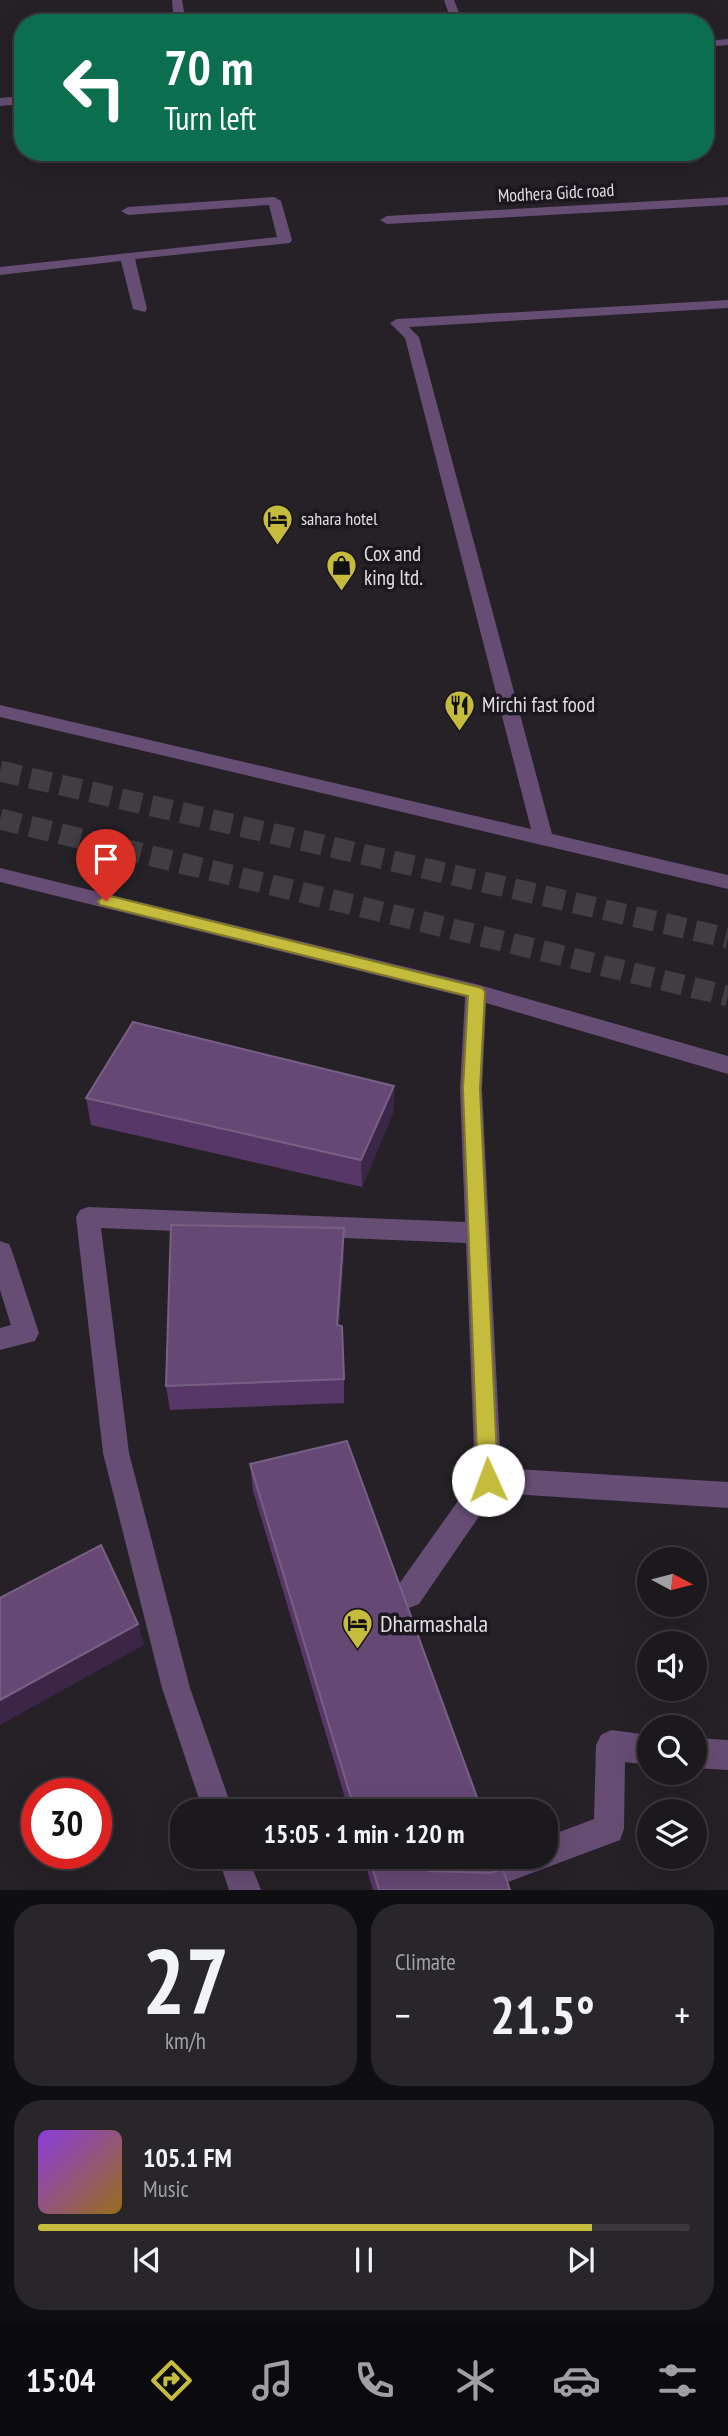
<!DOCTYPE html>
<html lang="en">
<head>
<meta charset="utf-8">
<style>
	body { margin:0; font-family:"PT Sans Narrow",sans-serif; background:#29262a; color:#f1f3f6; height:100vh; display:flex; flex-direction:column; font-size:26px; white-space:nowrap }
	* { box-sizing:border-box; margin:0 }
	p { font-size:23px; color:#a0a0a4 }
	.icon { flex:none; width:38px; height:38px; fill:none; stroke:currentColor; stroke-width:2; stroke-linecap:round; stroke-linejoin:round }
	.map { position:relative; height:1890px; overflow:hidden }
	.side { display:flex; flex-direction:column; gap:14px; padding:14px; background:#0f0e10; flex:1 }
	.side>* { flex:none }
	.hud { position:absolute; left:14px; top:14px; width:700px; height:147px; border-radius:28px; box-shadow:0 7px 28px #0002,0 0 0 2px #3a383b; background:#0b6e4f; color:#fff; overflow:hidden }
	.needle { width:46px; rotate:97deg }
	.tools { position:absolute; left:637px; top:1547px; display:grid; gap:14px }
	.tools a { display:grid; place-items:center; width:70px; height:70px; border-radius:50%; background:#1c191d; box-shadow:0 7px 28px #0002,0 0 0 2px #3a383b; font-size:35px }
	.speed { position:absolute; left:21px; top:1778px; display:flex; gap:14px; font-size:35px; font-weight:700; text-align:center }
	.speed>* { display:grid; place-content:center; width:91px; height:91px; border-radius:50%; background:#1c191d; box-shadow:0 7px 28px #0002,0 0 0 2px #3a383b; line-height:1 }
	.speed .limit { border:10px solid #d22; background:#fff; color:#111 }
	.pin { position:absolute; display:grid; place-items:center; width:60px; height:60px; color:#fff; margin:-72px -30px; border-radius:50% 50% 50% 0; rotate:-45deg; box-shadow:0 0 7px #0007 }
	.pin .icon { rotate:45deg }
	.me { position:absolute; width:77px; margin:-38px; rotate:358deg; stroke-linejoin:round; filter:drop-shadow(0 0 5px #0008) }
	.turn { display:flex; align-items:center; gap:24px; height:147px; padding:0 35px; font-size:32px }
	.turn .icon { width:91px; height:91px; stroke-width:2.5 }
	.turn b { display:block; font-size:49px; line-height:60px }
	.big { font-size:52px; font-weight:700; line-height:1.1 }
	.side .widget { flex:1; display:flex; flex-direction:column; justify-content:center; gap:10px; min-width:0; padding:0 24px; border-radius:28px; background:#29262a }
	.side .dial { align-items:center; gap:0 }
	.dial b { font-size:91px; line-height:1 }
	.song { display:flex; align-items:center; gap:21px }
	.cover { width:84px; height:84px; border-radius:10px; background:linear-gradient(135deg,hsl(270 70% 55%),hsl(40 70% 35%)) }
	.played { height:7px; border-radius:4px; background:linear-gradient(90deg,#c5bc3d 85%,#3a383b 85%) }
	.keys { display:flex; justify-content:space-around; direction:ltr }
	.heat { display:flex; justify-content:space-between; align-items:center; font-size:38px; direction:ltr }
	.side .tiles { flex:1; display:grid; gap:14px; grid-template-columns:1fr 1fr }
	.widget:last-child { grid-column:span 2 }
	.trip { position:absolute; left:170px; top:1799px; width:388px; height:70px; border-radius:28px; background:#1c191d; box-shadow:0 7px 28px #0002,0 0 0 2px #3a383b; font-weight:700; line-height:70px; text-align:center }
	.tab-bar { display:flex; height:112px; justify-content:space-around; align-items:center; background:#0b0a0c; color:#a0a0a4 }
	.tab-bar .icon { width:49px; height:49px }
	.tab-bar .on { color:#c5bc3d }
	.tab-bar b { font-size:32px; color:#f1f3f6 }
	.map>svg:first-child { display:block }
</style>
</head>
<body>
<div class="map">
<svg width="728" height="1890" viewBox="0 0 728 1890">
	<rect width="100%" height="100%" fill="#252127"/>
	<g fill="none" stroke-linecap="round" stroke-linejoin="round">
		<g stroke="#413d43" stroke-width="21" stroke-dasharray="21 10" stroke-linecap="butt">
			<path d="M0 771 728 938"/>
			<path d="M0 819 728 996"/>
		</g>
		<g fill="#664d74" fill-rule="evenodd">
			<path d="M172 0H182L186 23H174Z"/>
			<path d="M444 0H454L463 23H452Z"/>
			<path d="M728 39V45L705 47V41Z"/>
			<path d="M23 96V104L0 106V98Z"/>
			<path d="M274 197 281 201 292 240 290 243 135 259 147 309 145 312 133 309 121 261 0 275V267L277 237 269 205 128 215 121 211 128 207Z"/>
			<path d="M728 197V205L387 224 380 220 387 216Z"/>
			<path d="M728 300V308L409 327 419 337 552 834 728 875V889L0 717V705L531 829 405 338 390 323 397 319Z"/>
			<path d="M0 868 476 984 728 1056V1074L486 1003 482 1089 501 1468 728 1482V1508L495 1493 419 1604 409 1608 399 1604 395 1594 399 1584 475 1477 466 1243 101 1228 129 1453 190 1688 233 1811H203L162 1688 103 1453 76 1217 80 1210 88 1207 465 1222 460 1089 465 997 0 882Z"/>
			<path d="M0 1241 9 1244 12 1251 39 1333 35 1341 0 1350V1328L11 1325 0 1290Z"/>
			<path d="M611 1730 649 1735V1765L625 1762 624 1829 620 1840 487 1890H429L434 1879 493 1857H546V1837L594 1819 596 1745 601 1735Z"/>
			<path d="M695 1738 728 1740V1770L695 1768Z"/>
			<path d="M218 1857H248L261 1890H229Z"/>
		</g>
	</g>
	<g fill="#563767">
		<path d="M394 1086 393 1113 362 1187 91 1125 86 1098Z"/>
		<path d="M344 1253 339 1325 344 1379V1403L170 1410 166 1386Z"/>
		<path d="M250 1464 482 1811H349L253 1491Z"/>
		<path d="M363 1857H486L445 1872 510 1890H373Z"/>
	</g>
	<g fill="#3c2648">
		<path d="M394 1086 393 1113 362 1187 361 1160Z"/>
		<path d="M344 1228V1253L337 1350V1325Z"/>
		<path d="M138 1624 144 1645 0 1725V1700Z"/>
		<path d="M435 1857H486L433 1877 428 1871Z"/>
	</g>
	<g fill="#654874" stroke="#786085" stroke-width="2">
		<path d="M133 1022 394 1086 361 1160 86 1098Z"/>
		<path d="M171 1225 344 1228 337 1325 342 1326 344 1379 166 1386Z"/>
		<path d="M347 1441 482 1811H355L250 1464Z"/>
		<path d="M101 1545 138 1624 0 1700V1598Z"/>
		<path d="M369 1857H436L428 1871 491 1873 503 1869 510 1890H379Z"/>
	</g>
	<path fill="#c5bc3d" stroke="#807a28" stroke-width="2" d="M106 895 482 988 485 992 480 1089 498 1480 495 1487 488 1489 481 1487 478 1480 463 1089 468 996 100 905 98 901Z"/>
	<defs>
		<symbol id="hotel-pin" viewBox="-11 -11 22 30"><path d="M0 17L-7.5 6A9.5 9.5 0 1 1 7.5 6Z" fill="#c5bc3d" stroke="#1b171e"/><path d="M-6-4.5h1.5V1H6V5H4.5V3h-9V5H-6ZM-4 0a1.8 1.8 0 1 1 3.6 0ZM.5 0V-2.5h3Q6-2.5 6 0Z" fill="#111"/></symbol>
		<symbol id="shop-pin" viewBox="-11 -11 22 30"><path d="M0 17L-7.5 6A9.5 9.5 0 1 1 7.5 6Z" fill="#c5bc3d" stroke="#1b171e"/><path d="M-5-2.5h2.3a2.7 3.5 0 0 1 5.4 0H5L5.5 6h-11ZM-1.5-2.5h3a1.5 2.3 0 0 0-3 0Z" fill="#111"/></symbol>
		<symbol id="restaurant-pin" viewBox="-11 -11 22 30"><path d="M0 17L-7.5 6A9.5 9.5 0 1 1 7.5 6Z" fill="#c5bc3d" stroke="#1b171e"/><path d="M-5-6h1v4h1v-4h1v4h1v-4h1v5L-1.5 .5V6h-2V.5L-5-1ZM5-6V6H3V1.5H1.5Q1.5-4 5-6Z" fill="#111"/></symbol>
	</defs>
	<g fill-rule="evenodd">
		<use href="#hotel-pin" x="260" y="502" width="35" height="47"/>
		<use href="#shop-pin" x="324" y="548" width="35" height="47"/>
		<use href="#restaurant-pin" x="442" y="688" width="35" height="47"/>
		<use href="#hotel-pin" x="340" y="1606" width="35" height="47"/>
	</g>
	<g text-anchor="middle" stroke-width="7" stroke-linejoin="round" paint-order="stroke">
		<g font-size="18" fill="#e0dde1" stroke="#1b171e">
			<text transform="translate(556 193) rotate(-3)" y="6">Modhera Gidc road</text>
		</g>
		<g font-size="18" fill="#e0dde1" stroke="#1b171e" text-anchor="start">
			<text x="301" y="525">sahara hotel</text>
		</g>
		<g font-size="21" fill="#e0dde1" stroke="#1b171e" text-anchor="start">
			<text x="364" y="561">Cox and<tspan x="364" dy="24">king ltd.</tspan></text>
			<text x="482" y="712">Mirchi fast food</text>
		</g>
		<g font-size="24" fill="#e0dde1" stroke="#1b171e" text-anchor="start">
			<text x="380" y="1632">Dharmashala</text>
		</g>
	</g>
</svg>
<div class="tools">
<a><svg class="needle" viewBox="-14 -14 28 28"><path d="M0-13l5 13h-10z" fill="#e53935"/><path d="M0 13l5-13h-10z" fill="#a0a0a4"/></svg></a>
<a><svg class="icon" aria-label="sound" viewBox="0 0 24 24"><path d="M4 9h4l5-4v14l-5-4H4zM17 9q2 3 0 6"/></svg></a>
<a><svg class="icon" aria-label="search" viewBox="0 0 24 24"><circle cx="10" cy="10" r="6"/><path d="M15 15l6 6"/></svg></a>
<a><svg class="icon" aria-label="layers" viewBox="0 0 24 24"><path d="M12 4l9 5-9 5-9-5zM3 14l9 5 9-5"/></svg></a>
</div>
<div class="speed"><div class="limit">30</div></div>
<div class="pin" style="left:106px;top:901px;background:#d93025"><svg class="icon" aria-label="arrive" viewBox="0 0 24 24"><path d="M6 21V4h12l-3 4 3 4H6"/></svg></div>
<svg class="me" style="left:488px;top:1480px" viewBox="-20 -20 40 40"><circle r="19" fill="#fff"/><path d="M0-13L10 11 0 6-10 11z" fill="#c5bc3d"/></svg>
<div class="trip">15:05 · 1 min · 120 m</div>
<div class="hud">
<div class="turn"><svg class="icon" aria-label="left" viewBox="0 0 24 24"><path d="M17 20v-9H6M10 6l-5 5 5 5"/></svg><div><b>70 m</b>Turn left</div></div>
</div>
</div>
<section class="side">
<div class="tiles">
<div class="widget dial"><b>27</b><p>km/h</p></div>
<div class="widget"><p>Climate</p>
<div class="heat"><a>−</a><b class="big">21.5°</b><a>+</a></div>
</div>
<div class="widget">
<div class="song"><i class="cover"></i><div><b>105.1 FM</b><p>Music</p></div></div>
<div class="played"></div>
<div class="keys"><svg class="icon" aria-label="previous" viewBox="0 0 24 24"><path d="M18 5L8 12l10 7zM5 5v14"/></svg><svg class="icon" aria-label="pause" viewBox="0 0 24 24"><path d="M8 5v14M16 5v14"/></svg><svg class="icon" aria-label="next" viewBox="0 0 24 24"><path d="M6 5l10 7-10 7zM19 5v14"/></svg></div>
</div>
</div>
</section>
<nav class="tab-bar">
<b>15:04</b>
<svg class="icon on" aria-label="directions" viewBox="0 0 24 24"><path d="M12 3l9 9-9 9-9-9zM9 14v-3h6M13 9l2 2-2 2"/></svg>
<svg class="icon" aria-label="music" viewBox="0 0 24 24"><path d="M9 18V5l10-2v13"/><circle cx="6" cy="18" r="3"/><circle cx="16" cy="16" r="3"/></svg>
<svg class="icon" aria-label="phone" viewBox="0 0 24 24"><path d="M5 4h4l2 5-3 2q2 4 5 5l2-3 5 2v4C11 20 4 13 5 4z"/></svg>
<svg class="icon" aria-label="climate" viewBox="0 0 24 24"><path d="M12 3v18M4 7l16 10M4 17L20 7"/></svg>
<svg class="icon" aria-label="car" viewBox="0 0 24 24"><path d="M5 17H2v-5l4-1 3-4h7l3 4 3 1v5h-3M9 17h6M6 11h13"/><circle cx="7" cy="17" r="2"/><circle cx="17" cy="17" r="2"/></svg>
<svg class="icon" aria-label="filters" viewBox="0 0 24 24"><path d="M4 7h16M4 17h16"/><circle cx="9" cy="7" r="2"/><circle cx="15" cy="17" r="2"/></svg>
</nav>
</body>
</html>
